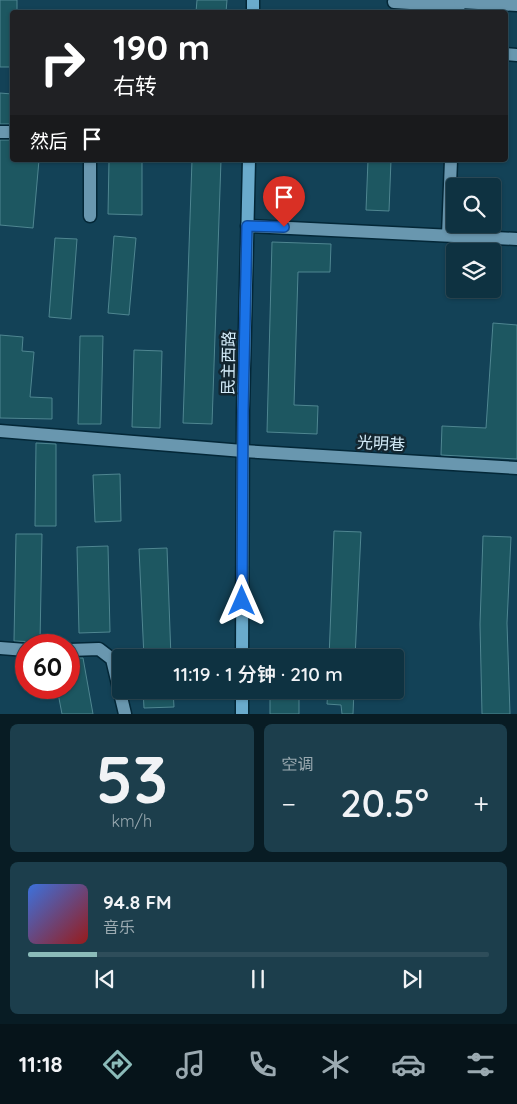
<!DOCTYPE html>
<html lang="zh">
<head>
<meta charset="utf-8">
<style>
	body { margin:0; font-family:Quicksand,"Noto Sans SC",sans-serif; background:#1c3e4c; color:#f1f3f6; height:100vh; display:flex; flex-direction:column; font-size:19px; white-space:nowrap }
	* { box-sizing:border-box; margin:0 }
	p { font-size:16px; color:#9baab1 }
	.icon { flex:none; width:28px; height:28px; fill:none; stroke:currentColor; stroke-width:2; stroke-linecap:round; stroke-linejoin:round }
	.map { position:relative; height:714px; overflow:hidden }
	.drawer { display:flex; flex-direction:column; gap:10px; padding:10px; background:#081c24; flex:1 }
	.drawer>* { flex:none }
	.guide { position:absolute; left:10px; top:10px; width:498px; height:152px; border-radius:5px; box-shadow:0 1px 4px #0004,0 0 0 1px #2e4d5a; background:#202124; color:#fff; overflow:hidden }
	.buttons { position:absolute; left:446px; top:178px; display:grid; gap:10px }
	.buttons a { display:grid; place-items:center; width:55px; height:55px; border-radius:5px; background:#0e3241; box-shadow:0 1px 4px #0004,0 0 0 1px #2e4d5a; font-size:25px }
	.speed { position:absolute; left:15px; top:634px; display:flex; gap:10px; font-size:25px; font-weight:700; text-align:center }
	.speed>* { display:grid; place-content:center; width:65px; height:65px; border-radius:50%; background:#0e3241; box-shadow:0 1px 4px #0004,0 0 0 1px #2e4d5a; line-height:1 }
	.speed .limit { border:8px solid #d22; background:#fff; color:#111 }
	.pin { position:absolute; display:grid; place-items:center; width:42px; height:42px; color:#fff; margin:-51px -21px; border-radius:50% 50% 50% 0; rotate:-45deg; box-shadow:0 0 5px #0007 }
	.pin .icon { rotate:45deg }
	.me { position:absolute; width:55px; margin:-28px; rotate:0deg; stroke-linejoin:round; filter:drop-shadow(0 0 4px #0008) }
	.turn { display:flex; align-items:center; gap:18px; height:105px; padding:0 20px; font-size:22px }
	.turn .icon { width:65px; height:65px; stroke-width:2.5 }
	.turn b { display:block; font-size:35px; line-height:42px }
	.then { display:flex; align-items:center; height:48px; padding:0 20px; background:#0003; gap:10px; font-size:19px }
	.big { font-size:38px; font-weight:600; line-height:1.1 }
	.drawer .card { flex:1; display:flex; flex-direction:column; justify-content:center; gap:8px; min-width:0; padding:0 18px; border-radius:8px; background:#1c3e4c }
	.drawer .dial { align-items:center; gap:0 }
	.dial b { font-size:65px; line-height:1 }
	.song { display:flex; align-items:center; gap:15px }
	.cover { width:60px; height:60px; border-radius:8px; background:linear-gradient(135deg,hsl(220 70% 55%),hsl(0 70% 35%)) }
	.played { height:5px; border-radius:2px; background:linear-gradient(90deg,#8bbbb9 15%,#2e4d5a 15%) }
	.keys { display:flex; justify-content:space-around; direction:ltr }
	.heat { display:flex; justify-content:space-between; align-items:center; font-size:28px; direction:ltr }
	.drawer .tiles { flex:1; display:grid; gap:10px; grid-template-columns:1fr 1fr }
	.card:last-child { grid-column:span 2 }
	.trip { position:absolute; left:112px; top:649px; width:292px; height:50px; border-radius:5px; background:#0e3241; box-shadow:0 1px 4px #0004,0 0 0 1px #2e4d5a; font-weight:600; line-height:50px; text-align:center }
	.dock { display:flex; height:80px; justify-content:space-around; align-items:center; background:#06141a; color:#9baab1 }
	.dock .icon { width:35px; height:35px }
	.dock .active { color:#8bbbb9 }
	.dock b { font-size:22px; color:#f1f3f6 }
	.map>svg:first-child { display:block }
</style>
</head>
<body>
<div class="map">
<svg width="517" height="714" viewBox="0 0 517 714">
	<rect width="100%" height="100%" fill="#134257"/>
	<g fill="#1d5761" stroke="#4f8691">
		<path d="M0 0H17V12H12V67H0Z"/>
		<path d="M197 0H227L226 12H196Z"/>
		<path d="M0 93 12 94V124H0Z"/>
		<path d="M0 140H12V160H39L33 228 0 225Z"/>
		<path d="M109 160H142V215L108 214Z"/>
		<path d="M192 160H221L212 424 183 423Z"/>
		<path d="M368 160H391L389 211 366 210Z"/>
		<path d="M114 236 136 238 129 315 108 313Z"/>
		<path d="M55 238 77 239 71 319 49 317Z"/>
		<path d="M272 242 331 244 330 272H298L294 405 318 406 317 434 267 432Z"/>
		<path d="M493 323 517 325V459L441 455 442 426 486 428Z"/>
		<path d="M0 335 23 337 22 351 34 352 30 397 52 398V419L0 418Z"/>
		<path d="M80 336H103L101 424H78Z"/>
		<path d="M134 350 162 351 160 428 132 427Z"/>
		<path d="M36 443 56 444V526H35Z"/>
		<path d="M120 474 121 521 95 522 93 475Z"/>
		<path d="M334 531 361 532 355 658H329Z"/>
		<path d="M16 534H42L40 642 14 641Z"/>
		<path d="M483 536 511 537 507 623 510 714H482L480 624Z"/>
		<path d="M108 546 110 632 79 633 77 547Z"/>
		<path d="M167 548 171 658H144L139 549Z"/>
		<path d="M69 658H83L93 714H62L57 688H69Z"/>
		<path d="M143 690H173L174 707 144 708Z"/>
		<path d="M328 690H354L353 714H342L341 705 327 704Z"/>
		<rect x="270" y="699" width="29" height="15"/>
	</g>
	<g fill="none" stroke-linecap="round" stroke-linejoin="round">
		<defs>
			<g id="minor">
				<path d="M394 2 459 6"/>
				<path d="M460 2 517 5"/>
				<path d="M505 54 517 55"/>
				<path d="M0 132H12"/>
				<path d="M90 160V216"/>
				<path d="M247 226 517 239"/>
				<path d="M448 235 451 160"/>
				<path d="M0 431 243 451 517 468"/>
				<path d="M0 648 26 650"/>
				<path d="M69 650 99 649 112 659 125 714"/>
			</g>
			<g id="major">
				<path d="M253 12V0"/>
				<path d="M242 658 243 411 249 160"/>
				<path d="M242 714V690"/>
			</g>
		</defs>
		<use href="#minor" stroke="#032737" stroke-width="15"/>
		<use href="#major" stroke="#032737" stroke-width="15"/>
		<use href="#minor" stroke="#6997af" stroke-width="12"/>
		<use href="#major" stroke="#6aabcc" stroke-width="12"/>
	</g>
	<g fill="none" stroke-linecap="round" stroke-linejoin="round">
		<defs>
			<path id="route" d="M242 601 243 411 247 226 284 227"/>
		</defs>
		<use href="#route" stroke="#114b97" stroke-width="12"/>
		<use href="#route" stroke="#1a73e8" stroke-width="9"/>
	</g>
	<g text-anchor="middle" stroke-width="5" stroke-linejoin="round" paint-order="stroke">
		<g font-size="16" fill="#d6eefb" stroke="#132630">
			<text transform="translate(228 363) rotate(-89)" y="6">民主西路</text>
			<text transform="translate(381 443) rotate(3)" y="6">光明巷</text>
		</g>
	</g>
</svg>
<div class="buttons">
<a><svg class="icon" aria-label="search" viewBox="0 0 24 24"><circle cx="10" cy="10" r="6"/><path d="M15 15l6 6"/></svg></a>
<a><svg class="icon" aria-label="layers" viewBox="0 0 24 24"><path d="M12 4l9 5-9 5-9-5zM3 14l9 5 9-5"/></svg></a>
</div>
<div class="speed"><div class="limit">60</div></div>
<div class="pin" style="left:284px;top:227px;background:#d93025"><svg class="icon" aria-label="arrive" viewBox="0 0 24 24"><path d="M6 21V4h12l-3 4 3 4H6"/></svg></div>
<svg class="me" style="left:242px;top:601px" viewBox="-20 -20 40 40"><path d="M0-17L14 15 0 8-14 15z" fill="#1a73e8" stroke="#fff" stroke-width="4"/></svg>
<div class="trip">11:19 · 1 分钟 · 210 m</div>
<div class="guide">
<div class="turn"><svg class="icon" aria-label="right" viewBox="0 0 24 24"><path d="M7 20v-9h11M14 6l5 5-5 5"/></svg><div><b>190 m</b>右转</div></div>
<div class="then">然后<svg class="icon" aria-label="arrive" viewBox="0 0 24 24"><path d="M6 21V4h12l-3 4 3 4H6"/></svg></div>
</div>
</div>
<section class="drawer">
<div class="tiles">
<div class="card dial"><b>53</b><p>km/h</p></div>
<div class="card"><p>空调</p>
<div class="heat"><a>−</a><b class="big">20.5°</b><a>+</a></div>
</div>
<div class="card">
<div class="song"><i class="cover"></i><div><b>94.8 FM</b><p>音乐</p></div></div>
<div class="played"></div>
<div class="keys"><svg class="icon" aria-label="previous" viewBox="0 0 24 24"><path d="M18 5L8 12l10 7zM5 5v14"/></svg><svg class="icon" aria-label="pause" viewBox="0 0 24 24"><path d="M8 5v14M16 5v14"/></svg><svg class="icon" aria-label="next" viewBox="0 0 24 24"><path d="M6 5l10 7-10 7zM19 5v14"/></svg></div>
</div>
</div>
</section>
<nav class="dock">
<b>11:18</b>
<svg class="icon active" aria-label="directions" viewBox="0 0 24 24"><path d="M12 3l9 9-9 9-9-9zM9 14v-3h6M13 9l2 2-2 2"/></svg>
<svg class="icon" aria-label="music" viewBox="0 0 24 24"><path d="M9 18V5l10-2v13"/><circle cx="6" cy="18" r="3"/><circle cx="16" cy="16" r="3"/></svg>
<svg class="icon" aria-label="phone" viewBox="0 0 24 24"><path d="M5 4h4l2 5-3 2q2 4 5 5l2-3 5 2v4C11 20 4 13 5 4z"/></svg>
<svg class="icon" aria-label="climate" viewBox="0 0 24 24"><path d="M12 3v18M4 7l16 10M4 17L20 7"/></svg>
<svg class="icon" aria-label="car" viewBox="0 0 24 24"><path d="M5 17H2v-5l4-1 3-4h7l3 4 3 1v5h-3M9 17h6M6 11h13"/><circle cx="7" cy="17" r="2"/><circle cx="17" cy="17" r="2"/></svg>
<svg class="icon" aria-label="filters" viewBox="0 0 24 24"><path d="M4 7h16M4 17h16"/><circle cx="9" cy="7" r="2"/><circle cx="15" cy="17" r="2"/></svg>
</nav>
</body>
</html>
